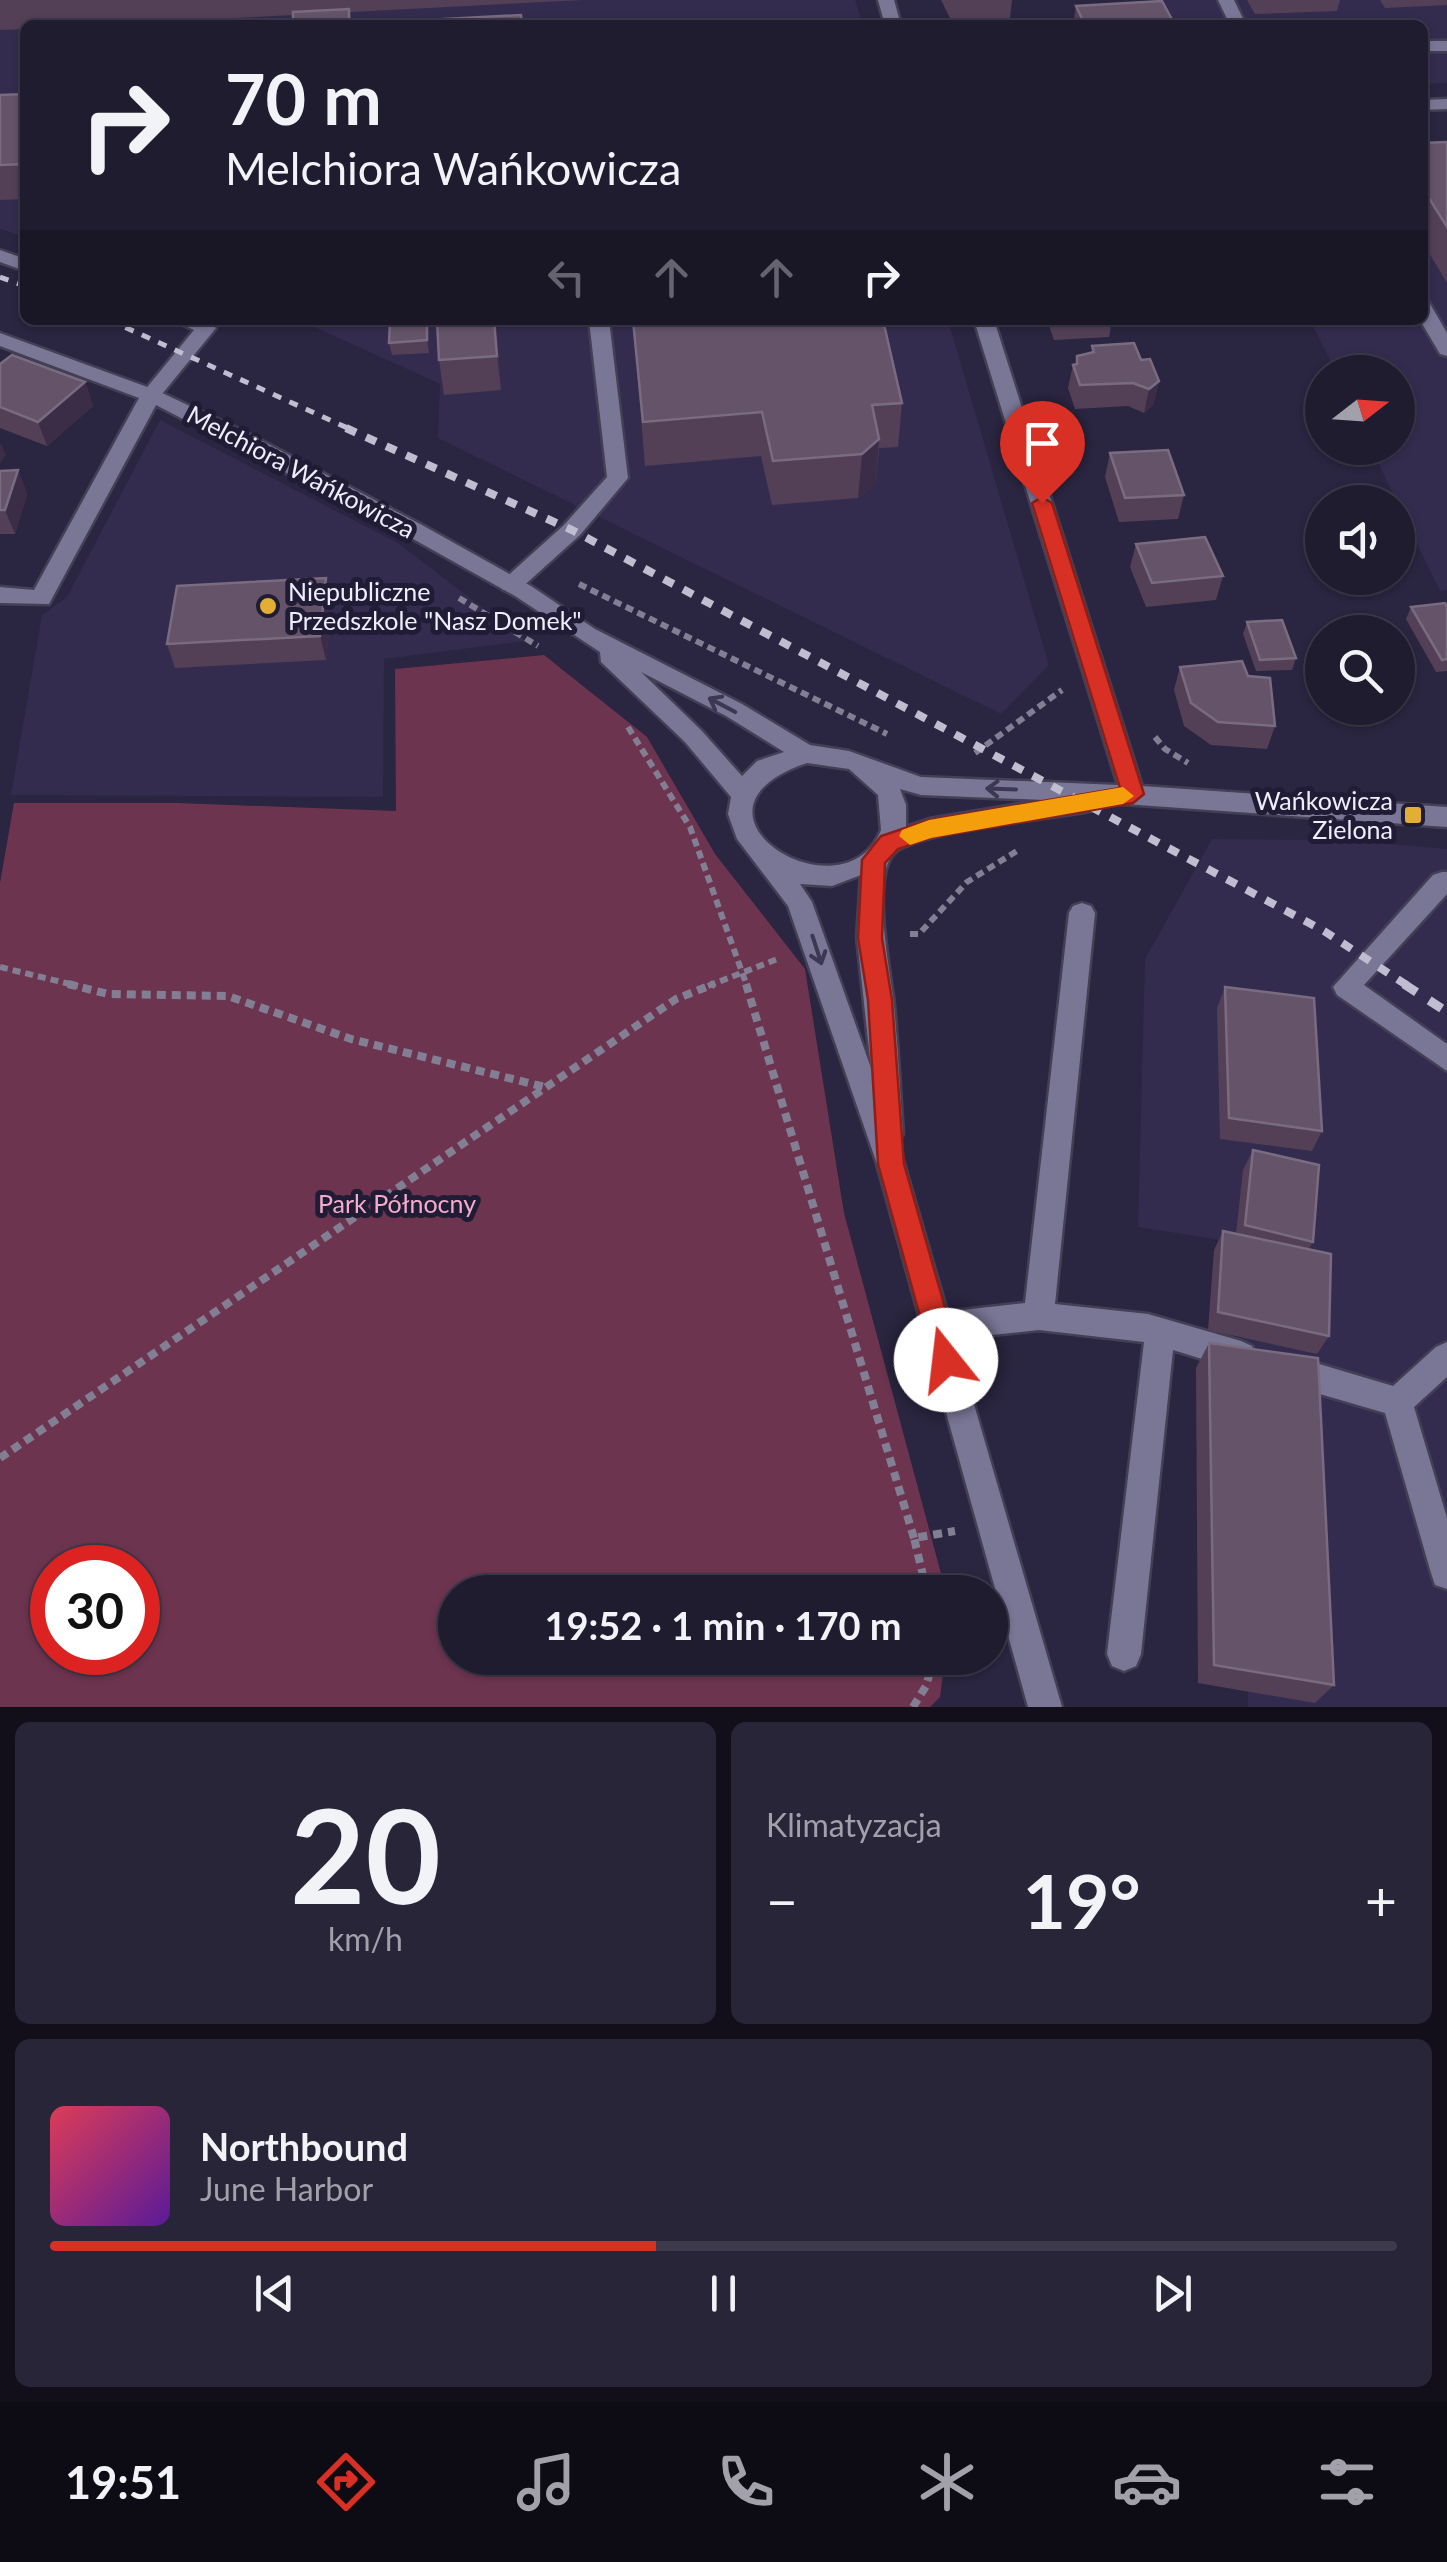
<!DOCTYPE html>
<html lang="pl">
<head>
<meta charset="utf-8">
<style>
	body { margin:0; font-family:Lato,sans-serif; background:#282538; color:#f1f3f6; height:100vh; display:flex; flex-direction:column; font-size:38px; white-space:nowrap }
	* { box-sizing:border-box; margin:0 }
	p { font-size:32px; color:#a2a1ab }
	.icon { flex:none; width:55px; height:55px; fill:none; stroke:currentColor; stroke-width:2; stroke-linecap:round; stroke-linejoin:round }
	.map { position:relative; height:1707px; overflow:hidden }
	.drawer { display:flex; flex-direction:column; gap:15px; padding:15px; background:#120f1a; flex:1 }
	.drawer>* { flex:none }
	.guide { position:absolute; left:20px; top:20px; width:1408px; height:305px; border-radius:15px; box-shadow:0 2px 8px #0004,0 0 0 2px #3d3a4c; background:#201c30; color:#f1f3f6; overflow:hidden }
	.needle { width:65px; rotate:73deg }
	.fabs { position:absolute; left:1305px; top:355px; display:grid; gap:20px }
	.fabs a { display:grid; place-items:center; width:110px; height:110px; border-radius:50%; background:#201c30; box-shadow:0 2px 8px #0004,0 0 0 2px #3d3a4c; font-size:50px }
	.speed { position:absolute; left:30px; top:1545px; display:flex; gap:20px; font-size:50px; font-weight:700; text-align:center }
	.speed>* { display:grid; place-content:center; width:130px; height:130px; border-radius:50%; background:#201c30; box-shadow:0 2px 8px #0004,0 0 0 2px #3d3a4c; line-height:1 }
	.speed .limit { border:15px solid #d22; background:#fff; color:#111 }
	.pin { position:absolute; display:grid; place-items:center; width:85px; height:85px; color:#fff; margin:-102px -42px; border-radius:50% 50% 50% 0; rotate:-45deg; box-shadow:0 0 10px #0007 }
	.pin .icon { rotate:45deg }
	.me { position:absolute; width:110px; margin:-55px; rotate:344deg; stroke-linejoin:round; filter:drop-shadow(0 0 8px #0008) }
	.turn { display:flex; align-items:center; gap:35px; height:210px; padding:0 40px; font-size:45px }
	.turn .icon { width:130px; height:130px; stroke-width:2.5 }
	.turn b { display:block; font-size:70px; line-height:85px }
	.lanes { display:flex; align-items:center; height:95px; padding:0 40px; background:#0003; justify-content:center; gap:50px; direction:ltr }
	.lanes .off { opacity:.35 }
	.big { font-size:75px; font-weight:700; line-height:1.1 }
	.drawer .tile { flex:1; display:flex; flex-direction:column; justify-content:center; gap:15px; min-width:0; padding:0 35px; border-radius:15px; background:#282538 }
	.drawer .dial { align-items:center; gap:0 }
	.dial b { font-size:130px; line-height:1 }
	.song { display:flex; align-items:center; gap:30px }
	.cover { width:120px; height:120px; border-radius:15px; background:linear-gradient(135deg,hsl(350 70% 55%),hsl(270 70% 35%)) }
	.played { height:10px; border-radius:5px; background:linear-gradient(90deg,#d93025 45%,#3d3a4c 45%) }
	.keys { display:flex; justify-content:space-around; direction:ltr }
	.heat { display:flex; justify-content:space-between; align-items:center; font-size:55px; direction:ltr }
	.drawer .tiles { flex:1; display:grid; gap:15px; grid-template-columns:1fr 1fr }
	.tile:last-child { grid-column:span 2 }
	.trip { position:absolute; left:438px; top:1575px; width:570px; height:100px; border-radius:50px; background:#201c30; box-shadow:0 2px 8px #0004,0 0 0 2px #3d3a4c; font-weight:700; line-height:100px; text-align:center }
	.menu { display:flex; height:160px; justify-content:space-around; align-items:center; background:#0d0b13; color:#a2a1ab }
	.menu .icon { width:70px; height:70px }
	.menu .selected { color:#d93025 }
	.menu b { font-size:45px; color:#f1f3f6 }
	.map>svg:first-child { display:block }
</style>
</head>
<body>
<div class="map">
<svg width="1447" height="1707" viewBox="0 0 1447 1707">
	<rect width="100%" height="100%" fill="#2a2540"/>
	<g fill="#332c4e">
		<path d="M0 0H855L863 25H25V237L0 229Z"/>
		<path d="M1149 0H1447V83L1423 84 1422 25H1161Z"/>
		<path d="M1423 132 1447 173V590L1440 591 1371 448H1398V372H1336L1310 320H1422Z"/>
		<path d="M299 320H948L1049 665 1001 714 438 438 440 384Z"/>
		<path d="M160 420 398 543 526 641 384 659 383 797 11 795 42 615 67 597Z"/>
		<path d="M1212 839 1345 840 1447 849V1707H1248L1240 1243 1138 1227 1145 959Z"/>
	</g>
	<path fill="#6d344f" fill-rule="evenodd" d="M544 655 647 737 715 854 805 969 844 1213 946 1592H455V1658H945L940 1697 930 1707H0V883L14 803H177L396 811 395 669ZM52 1568H138V1652H52Z"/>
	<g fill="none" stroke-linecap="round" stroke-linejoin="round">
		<defs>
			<g id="lane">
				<path d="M1218 0H1234L1246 25H1230Z"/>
				<rect x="1422" y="41" width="25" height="10"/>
				<path d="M1447 99V109L1422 110V100Z"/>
				<path d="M0 250 25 259V271L0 262Z"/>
				<path d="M1422 300 1429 302 1447 333V356L1440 354 1420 320Z"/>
				<path d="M173 320H202L216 328 158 399H144V391L194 330Z"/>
				<path d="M589 320H609L628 478 580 535 519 590H503L500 585 503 580 564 525 607 477Z"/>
				<path d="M1442 872H1447V894L1364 985 1447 1044V1071L1337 995 1333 987 1433 875Z"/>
				<path d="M1082 903 1091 906 1095 913 1055 1304 1148 1314 1241 1341 1252 1346 1256 1356 1252 1366 1241 1371 1173 1350 1141 1654 1136 1666 1124 1671 1112 1666 1107 1654 1144 1342 1039 1330 936 1341 925 1337 921 1327 925 1317 936 1313 1025 1303 1069 913 1073 906Z"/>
				<path d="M1447 1342V1377L1414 1407 1447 1518V1589L1435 1585 1431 1573 1385 1413 1289 1385 1278 1380 1274 1370 1278 1360 1289 1355 1393 1386 1436 1347Z"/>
			</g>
			<g id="street">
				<path d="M878 0H894L901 25H885Z"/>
				<path d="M974 320H994L1142 786 1447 807V827L1096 802 1093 810 1084 812C1043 819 928 831 898 850 868 869 891 973 894 1005 898 1048 900 1091 903 1134L898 1143 1062 1707H1028L877 1164 788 906 737 839 728 814 731 797 685 742 601 662 600 652 515 596 406 535 156 405 49 604 0 603V587L34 590 139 398 0 346V333L158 391 251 435 422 525 531 586 595 629 742 704 810 745 849 751 921 777 1118 785ZM641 672 726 716 784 752 757 761 742 776 701 730ZM807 763 849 769 878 795 881 830C843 923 664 811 807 763ZM900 789 921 795 1044 800 929 819 906 827V805ZM861 875 857 938 871 1068 812 902 800 884 832 886Z"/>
			</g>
		</defs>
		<use href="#lane" stroke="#433f55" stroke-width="5"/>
		<use href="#street" stroke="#433f55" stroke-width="5"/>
		<g stroke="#827f94" stroke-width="6" stroke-dasharray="8 5" stroke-linecap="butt">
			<path d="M579 584 887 734"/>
			<path d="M459 598 538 646"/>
			<path d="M628 727 690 827 747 986"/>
			<path d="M1155 737 1165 749 1188 763"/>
			<path d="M975 753 1062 690"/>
			<path d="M910 934H919L967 882 1020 849"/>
			<path d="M0 967 78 986"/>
			<path d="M708 986 780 958"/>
		</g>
		<g stroke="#827f94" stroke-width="8" stroke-dasharray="9 6" stroke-linecap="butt">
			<path d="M68 984 108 994 228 996 351 1039 545 1087"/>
			<path d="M746 984 914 1538"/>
			<path d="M0 1458 676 999 714 984"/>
			<path d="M927 1592 914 1538 955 1531"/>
			<path d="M913 1707 926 1686 934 1658"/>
		</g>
		<use href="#lane" fill="#7a7696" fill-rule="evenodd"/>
		<use href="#street" fill="#7a7696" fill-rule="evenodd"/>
		<g stroke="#bfbdcf" stroke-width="5" stroke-dasharray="9 9" stroke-linecap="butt">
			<path d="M0 277 25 286"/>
			<path d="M109 320 352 430"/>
		</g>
		<path stroke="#bfbdcf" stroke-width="8" stroke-dasharray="11 11" stroke-linecap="butt" d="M346 428 572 530 1324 931 1408 986"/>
		<path stroke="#bfbdcf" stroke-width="9" stroke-dasharray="15 15" stroke-linecap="butt" d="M1404 984 1447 1012"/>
	</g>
	<g fill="#534057">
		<path d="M0 0H583L350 12 352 25H293V15L103 25H25V29L0 30Z"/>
		<path d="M941 0H1012L1010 18 952 22Z"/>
		<path d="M1247 0H1340L1337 11 1255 14Z"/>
		<path d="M1380 0H1447V5L1385 8Z"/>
		<path d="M1076 6 1175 25H1073Z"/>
		<path d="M25 94V199L0 200V95Z"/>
		<path d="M1447 142V283L1422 241V143Z"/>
		<path d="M429 320V353L392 355 389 343Z"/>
		<path d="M496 320 501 390 444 395 439 360Z"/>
		<path d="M633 320 902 403 898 447 879 448 876 483 858 498 772 505 761 456 645 466Z"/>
		<path d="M1047 320H1112L1109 337 1054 340Z"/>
		<path d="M1092 346 1141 360 1159 381 1153 405 1144 413 1128 406 1075 409 1068 388 1073 365 1076 364 1077 356 1091 353Z"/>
		<path d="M0 364 85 382 93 406 47 446 0 428Z"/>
		<path d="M1110 453 1184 495 1178 519 1119 522 1105 477Z"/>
		<path d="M18 470 27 494 15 534H0V471Z"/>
		<path d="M1136 544 1223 576 1216 600 1146 607 1130 567Z"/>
		<path d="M326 578 332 602 326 660 175 668 167 644Z"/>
		<path d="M1411 607H1447V671L1436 672 1406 619Z"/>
		<path d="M1247 622 1296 658 1292 670 1256 671 1243 634Z"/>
		<path d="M1180 667 1248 676 1275 726 1267 749 1211 745 1184 726 1174 690Z"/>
		<path d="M1225 987 1322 1131 1312 1151 1220 1139 1217 1008Z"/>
		<path d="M1253 1150 1313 1242 1309 1249 1329 1336 1317 1354 1208 1330 1214 1250 1223 1231 1236 1234 1243 1170Z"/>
		<path d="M1209 1343 1334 1685 1315 1703 1198 1683 1196 1368Z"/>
	</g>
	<g fill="#3b2d47">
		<path d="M427 320H429V353L427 340Z"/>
		<path d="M494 320H496L501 390 497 356Z"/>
		<path d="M1159 381 1153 405 1144 413 1149 389Z"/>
		<path d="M85 382 93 406 47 446 38 422Z"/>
		<path d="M879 439 876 483 858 498 862 454Z"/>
		<path d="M1 443 6 455 0 464V445Z"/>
		<path d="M18 470 27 494 15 534 5 510Z"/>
		<path d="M326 578 332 602 326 660 320 636Z"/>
	</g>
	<g fill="#645369" stroke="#796b80" stroke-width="2.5">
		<path d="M1162 1 1175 25H1085L1076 6Z"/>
		<path d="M349 9V25H293V12Z"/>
		<path d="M521 15 522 25H426V20Z"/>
		<path d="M25 94V164L0 165V95Z"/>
		<path d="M1447 142V227L1422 187V143Z"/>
		<path d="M390 320H427V340L389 343Z"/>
		<path d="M437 320H494L497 356 439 360Z"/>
		<path d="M633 320H883L902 403 872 405 879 439 862 454 773 461 762 412 643 422Z"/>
		<path d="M1134 343 1141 360 1150 359 1159 381 1149 389 1133 383 1080 385 1073 365 1077 364V356L1094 352 1092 346Z"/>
		<path d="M12 355 85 382 38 422 0 407V364Z"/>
		<path d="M1168 450 1184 495 1125 498 1110 453Z"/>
		<path d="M18 470 5 510H0V471Z"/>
		<path d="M1205 537 1223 576 1152 583 1136 544Z"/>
		<path d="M326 578 320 636 167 644 177 586Z"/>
		<path d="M1445 603 1447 607V659L1442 660 1411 607Z"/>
		<path d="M1282 620 1296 658 1260 660 1247 622Z"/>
		<path d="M1242 661 1248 676 1270 678 1275 726 1218 722 1191 703 1180 667Z"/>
		<path d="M1225 987 1314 998 1322 1131 1229 1118Z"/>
		<path d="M1253 1150 1319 1165 1313 1242 1245 1225Z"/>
		<path d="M1223 1231 1331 1254 1329 1336 1218 1312Z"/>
		<path d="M1209 1343 1318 1358 1334 1685 1214 1665Z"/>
	</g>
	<defs><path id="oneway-shaft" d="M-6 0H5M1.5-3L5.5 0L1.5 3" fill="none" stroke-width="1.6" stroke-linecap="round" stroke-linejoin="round" transform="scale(2.5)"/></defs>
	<g stroke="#3c3753">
		<use href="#oneway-shaft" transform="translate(722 705) rotate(-152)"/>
		<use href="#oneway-shaft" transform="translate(1001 789) rotate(-178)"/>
		<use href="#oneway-shaft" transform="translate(817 950) rotate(72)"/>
	</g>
	<path fill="#d93025" stroke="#8d1f18" stroke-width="2.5" d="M1042 497 1052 503 1144 794 1133 803 930 838 898 849 885 863 882 938 892 1000 904 1164 960 1360 956 1369 946 1373 936 1369 932 1360 878 1164 868 1000 858 938 862 860 881 836 929 820 1120 788 1032 503Z"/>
	<path fill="#f59e0b" d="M1123 787 1134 796 1123 804 931 838 910 845 899 836 902 830 929 820Z"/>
	<g fill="#e3ae34" stroke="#211c36" stroke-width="4">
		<circle cx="268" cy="606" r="10"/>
		<rect x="1403" y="805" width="20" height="20" rx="5"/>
	</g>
	<g text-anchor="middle" stroke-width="10" stroke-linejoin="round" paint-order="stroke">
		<g font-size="25" fill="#efeefc" stroke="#211c36">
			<text transform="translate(301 472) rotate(28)" y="9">Melchiora Wańkowicza</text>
		</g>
		<g font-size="25" fill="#efeefc" stroke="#211c36" text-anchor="start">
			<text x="288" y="601">Niepubliczne<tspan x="288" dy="29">Przedszkole "Nasz Domek"</tspan></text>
			<text x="1393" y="810" text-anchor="end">Wańkowicza<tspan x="1393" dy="29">Zielona</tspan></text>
		</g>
		<g font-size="25" fill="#f5acca" stroke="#211c36">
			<text x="397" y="1213">Park Północny</text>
		</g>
	</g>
</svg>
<div class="fabs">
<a><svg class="needle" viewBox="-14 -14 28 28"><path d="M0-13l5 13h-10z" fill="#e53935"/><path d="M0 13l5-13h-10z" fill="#a2a1ab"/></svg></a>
<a><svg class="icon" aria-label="sound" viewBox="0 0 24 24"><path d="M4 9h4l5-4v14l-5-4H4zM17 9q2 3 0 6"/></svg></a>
<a><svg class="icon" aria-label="search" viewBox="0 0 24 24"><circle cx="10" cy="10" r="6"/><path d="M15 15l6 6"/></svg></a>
</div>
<div class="speed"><div class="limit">30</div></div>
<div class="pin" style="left:1042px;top:503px;background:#d93025"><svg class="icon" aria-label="arrive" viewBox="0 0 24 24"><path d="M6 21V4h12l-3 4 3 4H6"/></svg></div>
<svg class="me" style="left:946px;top:1360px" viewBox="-20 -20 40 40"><circle r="19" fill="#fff"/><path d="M0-13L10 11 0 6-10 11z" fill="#d93025"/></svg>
<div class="trip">19:52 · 1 min · 170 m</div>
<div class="guide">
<div class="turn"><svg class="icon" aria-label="right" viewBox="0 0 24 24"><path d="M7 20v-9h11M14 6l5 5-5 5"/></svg><div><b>70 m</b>Melchiora Wańkowicza</div></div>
<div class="lanes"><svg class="icon off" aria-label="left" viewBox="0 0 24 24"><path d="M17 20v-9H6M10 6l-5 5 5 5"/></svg><svg class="icon off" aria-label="ahead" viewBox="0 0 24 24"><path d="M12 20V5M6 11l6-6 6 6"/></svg><svg class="icon off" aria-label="ahead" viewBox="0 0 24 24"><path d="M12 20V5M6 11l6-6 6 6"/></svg><svg class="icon" aria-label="right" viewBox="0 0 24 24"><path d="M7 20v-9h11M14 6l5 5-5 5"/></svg></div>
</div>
</div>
<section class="drawer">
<div class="tiles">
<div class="tile dial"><b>20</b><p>km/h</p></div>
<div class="tile"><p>Klimatyzacja</p>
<div class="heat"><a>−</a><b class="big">19°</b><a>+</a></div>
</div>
<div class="tile">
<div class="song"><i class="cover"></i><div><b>Northbound</b><p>June Harbor</p></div></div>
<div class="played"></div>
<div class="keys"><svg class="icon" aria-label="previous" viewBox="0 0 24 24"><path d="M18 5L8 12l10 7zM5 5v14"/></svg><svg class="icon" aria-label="pause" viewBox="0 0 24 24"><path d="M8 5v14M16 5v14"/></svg><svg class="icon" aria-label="next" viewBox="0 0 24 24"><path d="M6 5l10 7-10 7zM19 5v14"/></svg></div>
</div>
</div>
</section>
<nav class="menu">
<b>19:51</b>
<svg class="icon selected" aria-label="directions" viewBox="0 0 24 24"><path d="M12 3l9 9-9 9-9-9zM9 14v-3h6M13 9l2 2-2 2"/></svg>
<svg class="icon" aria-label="music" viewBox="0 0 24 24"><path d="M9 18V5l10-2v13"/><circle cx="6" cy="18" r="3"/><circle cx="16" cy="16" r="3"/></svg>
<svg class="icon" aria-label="phone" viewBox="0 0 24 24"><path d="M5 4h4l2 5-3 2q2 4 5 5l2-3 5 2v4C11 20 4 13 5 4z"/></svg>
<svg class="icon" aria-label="climate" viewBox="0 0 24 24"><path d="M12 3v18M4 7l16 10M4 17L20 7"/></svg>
<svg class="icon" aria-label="car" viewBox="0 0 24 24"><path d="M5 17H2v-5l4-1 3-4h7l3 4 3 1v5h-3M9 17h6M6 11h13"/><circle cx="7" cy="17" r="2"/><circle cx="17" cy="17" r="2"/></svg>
<svg class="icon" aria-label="filters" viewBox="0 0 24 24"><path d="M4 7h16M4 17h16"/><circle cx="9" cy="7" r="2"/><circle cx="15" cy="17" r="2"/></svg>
</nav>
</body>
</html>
